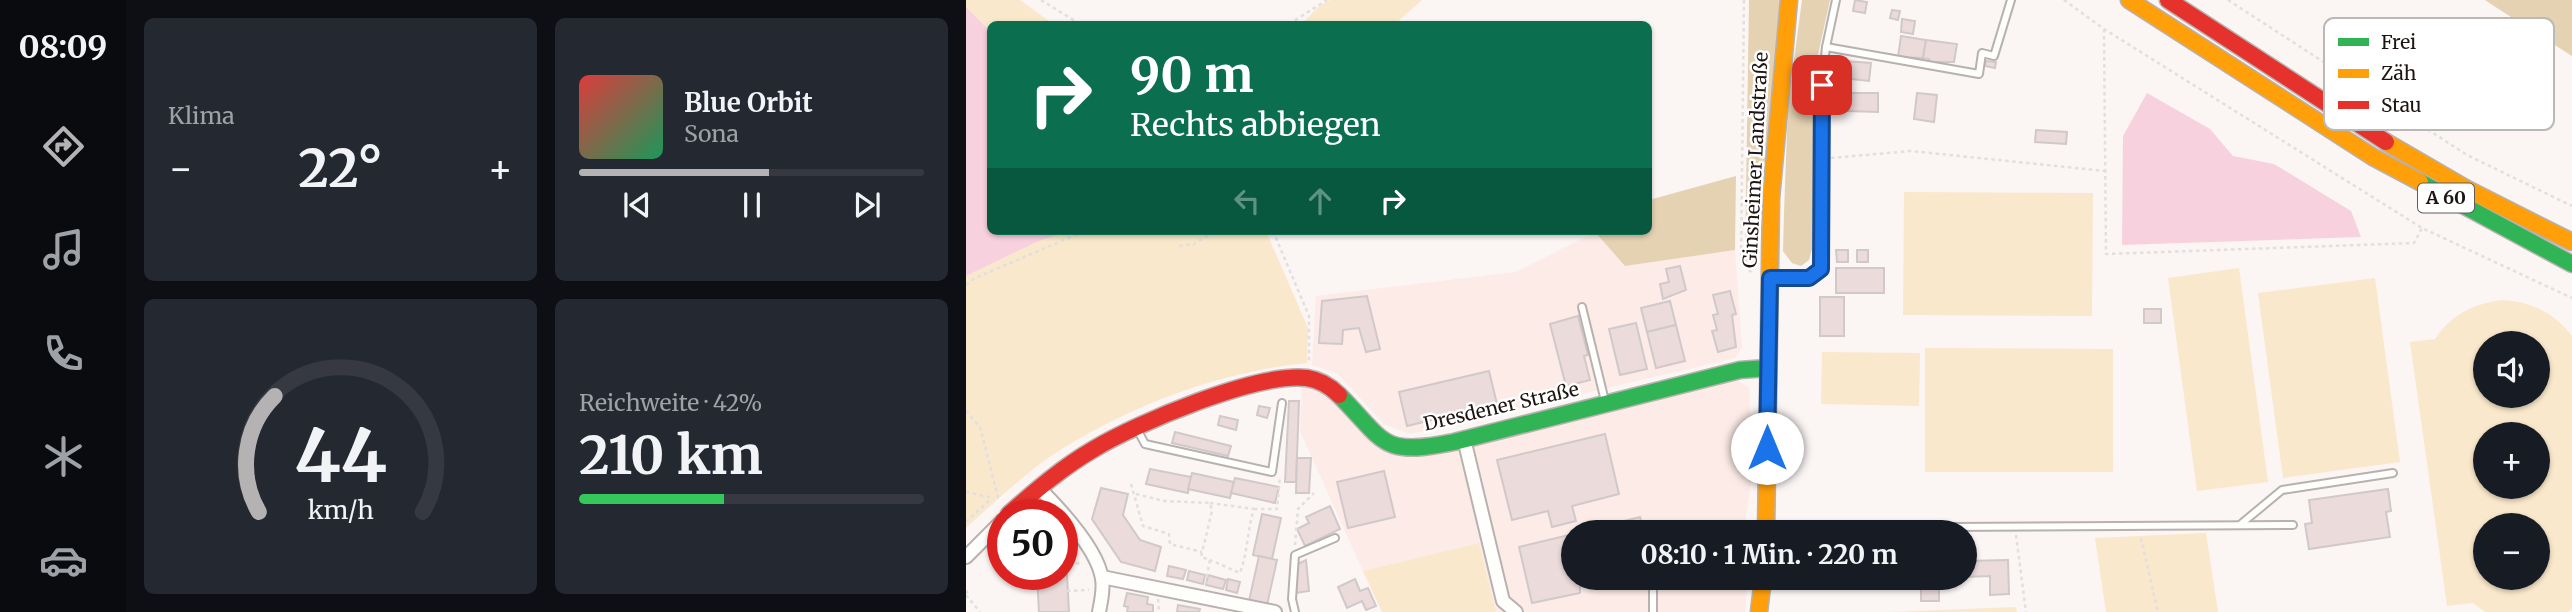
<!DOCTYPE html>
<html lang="de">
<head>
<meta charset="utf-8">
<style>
	body { margin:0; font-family:Merriweather,serif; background:#242831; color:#f1f3f6; height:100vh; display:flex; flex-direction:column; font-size:26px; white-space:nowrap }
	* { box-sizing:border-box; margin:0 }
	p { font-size:23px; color:#9ea1a6 }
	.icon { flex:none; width:38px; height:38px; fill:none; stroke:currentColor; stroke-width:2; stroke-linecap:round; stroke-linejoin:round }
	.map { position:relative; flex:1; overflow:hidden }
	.sheet { display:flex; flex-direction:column; gap:18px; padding:18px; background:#0d0f14; width:840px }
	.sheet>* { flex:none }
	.banner { position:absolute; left:21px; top:21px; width:665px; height:214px; border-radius:10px; box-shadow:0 2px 5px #0004; background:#0b6e4f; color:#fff; overflow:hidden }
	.buttons { position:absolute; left:1507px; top:331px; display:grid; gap:14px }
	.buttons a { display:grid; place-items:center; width:77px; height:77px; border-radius:50%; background:#171b24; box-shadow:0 2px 5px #0004; font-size:35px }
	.speed { position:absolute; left:21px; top:499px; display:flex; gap:14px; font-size:35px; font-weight:700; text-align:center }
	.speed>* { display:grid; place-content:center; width:91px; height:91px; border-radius:50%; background:#171b24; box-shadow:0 2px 5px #0004; line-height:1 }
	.speed .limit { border:10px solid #d22; background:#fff; color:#111 }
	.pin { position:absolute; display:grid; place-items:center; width:60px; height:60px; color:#fff; margin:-30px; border-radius:14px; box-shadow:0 4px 10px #0006 }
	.me { position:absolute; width:77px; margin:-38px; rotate:0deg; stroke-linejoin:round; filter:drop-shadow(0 0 5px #0008) }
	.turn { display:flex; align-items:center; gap:24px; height:147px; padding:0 28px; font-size:32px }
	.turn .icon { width:91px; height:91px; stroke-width:2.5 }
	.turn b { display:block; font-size:49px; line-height:60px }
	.lanes { display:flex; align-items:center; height:66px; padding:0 28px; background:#0003; justify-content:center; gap:35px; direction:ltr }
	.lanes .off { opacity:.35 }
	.big { font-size:52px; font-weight:700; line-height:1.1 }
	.sheet .tile { flex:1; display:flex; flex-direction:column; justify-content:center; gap:10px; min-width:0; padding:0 24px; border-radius:10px; background:#242831 }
	.sheet .dial { align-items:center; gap:0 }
	.dial svg { height:182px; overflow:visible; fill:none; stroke:#363941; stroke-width:7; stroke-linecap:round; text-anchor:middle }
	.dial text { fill:#f1f3f6; stroke:none }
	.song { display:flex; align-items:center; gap:21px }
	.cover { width:84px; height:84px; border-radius:10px; background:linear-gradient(135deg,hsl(0 70% 55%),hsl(150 70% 35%)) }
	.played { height:7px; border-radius:4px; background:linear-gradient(90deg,#b5b2b3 55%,#363941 55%) }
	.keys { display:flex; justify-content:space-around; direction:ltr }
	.heat { display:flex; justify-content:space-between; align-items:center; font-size:38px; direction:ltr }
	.charge { height:10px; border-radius:5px; background:linear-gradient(90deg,#34c759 42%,#363941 0) }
	.sheet .tiles { flex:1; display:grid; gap:18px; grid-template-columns:repeat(2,1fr) }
	.trip { position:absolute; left:595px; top:520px; width:416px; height:70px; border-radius:35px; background:#171b24; box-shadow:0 2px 5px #0004; font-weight:700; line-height:70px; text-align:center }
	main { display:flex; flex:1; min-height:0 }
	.dock { display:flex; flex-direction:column; width:126px; justify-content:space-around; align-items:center; background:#090b0e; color:#9ea1a6 }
	.dock .icon { width:49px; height:49px }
	.dock .selected { color:#b5b2b3 }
	.dock b { font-size:32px; color:#f1f3f6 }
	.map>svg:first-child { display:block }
</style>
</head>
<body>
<main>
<nav class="dock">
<b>08:09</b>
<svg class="icon selected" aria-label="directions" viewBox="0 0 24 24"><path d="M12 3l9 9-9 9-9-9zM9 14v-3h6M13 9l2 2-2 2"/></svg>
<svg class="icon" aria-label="music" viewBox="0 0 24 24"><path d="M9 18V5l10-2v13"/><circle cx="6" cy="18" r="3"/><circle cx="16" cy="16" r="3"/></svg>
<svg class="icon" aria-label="phone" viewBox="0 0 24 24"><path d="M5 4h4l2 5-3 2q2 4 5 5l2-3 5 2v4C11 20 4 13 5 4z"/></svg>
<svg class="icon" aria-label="climate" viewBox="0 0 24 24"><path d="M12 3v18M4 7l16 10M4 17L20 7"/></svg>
<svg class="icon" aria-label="car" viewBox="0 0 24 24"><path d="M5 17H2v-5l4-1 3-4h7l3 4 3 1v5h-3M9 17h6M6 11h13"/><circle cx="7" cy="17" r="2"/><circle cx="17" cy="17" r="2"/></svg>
</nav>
<section class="sheet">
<div class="tiles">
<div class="tile"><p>Klima</p>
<div class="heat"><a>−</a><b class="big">22°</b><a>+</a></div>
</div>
<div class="tile">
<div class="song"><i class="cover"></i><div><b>Blue Orbit</b><p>Sona</p></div></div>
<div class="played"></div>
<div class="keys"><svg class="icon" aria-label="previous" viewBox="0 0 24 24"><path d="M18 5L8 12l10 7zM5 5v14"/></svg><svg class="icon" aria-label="pause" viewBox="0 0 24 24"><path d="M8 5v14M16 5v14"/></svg><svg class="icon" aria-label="next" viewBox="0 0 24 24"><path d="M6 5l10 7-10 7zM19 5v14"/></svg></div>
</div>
<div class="tile dial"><svg viewBox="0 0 100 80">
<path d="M14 69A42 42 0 1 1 86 69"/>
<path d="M14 69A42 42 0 0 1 21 18" stroke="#b5b2b3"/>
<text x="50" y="56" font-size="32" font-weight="700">44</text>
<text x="50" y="72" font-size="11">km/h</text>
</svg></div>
<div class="tile"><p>Reichweite · 42%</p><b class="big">210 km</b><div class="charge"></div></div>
</div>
</section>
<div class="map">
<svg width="1606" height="612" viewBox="0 0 1606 612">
	<rect width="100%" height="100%" fill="#fbf5f4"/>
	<g fill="#fcebe6">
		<path d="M629 232 659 266 769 250 776 348 769 358 444 434 418 424 372 374 346 365 350 296 550 272Z"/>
		<path d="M771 380 783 388 786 475 778 532H607V578H782L779 612H530L513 543 397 571 334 431 336 387 354 389 367 399 393 431 491 449Z"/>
	</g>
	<g fill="#f9e8cb" fill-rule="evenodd">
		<path d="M0 0H54L87 24H24V31L0 7Z"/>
		<path d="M364 0H456L429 24H336L353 6Z"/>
		<path d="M938 192 1127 193 1126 316 937 315Z"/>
		<path d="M104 231H300L342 328 341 363C257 371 171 403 99 447 64 468 31 500 0 528V276L73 241Z"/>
		<path d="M1273 268 1302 482 1231 491 1202 278Z"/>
		<path d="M1409 278 1434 462 1317 478 1292 293Z"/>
		<path d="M1536 300C1565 302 1588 312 1606 336V609L1602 612H1519L1507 603 1481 606 1444 342 1469 339C1486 314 1507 304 1536 300ZM1572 343V396H1519V343ZM1519 434H1572V486H1519ZM1519 525H1572V578H1519Z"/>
		<path d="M959 348 1147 349V472H959Z"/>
		<path d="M856 352 954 353 953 406 855 404Z"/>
		<path d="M1240 533 1252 612H1140L1129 538Z"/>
		<path d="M513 543 530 612H416L397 571Z"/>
		<path d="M1050 607 1051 612H922Z"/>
	</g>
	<g fill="#e4d2b3">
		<path d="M783 0H815L791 262 787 268 779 260Z"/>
		<path d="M836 0H864L850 64 846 249 843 260 835 266 826 263 817 251 818 213 822 105Z"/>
		<path d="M1519 0H1606V56L1531 8Z"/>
		<path d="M770 176 769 250 659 266 629 232 682 231 683 200Z"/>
	</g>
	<g fill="#f8d1df">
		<path d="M0 7 24 31V231H104L73 241 0 276Z"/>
		<path d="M1181 93 1244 129 1267 156 1308 164 1385 211 1395 237 1156 245 1157 136Z"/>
	</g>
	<g fill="#ebdbdb" stroke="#d1c9c9" stroke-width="2">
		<path d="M889 0 901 2 899 13 887 11Z"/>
		<path d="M926 10 934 11 932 20 924 18Z"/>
		<path d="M936 19 949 21 947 34 935 32Z"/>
		<path d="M935 36 960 40 957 58 932 57Z"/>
		<path d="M960 40 991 44 988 62H963V59L957 58Z"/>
		<path d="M879 61 905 63 903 81 877 78Z"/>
		<path d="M1020 61 1030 62 1029 68 1019 66Z"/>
		<path d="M882 93H912V112L881 111Z"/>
		<path d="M951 93 971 95 968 122 948 119Z"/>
		<path d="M1070 130 1101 132 1100 144 1069 142Z"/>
		<path d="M870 250H882V262H871Z"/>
		<rect x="891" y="250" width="11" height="12"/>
		<path d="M714 266 720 290 697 299 694 284 703 282 700 269Z"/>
		<rect x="870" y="268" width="48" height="25"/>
		<path d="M764 291 770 314 766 315 770 347 752 352 746 331 751 330 747 315 752 314 747 295Z"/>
		<path d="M401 296 414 349 400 352 393 328 377 330 376 344 353 343 356 301Z"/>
		<rect x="854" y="297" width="24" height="39"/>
		<path d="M704 301 710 325 681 332 675 308Z"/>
		<rect x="1178" y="309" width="17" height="14"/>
		<path d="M612 316 622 355 618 356 624 380 600 386 584 324Z"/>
		<path d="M670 323 681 369 654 375 643 329Z"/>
		<path d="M710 325 719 361 690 368 681 332Z"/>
		<path d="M523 371 531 404 441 426 433 392Z"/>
		<path d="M323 401H333L330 482H319Z"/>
		<path d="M293 406 304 408 301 418 291 415Z"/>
		<path d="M254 416 272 420 270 430 252 425Z"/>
		<path d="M209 432 265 446 262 456 206 443Z"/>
		<path d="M639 434 653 494 606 506 610 521 586 527 582 511 546 520 531 460Z"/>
		<path d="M331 458H345L343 493H330Z"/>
		<path d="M184 469 225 477 222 493 180 484Z"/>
		<path d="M418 471 429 517 382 528 371 482Z"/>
		<path d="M226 473 268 482 264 498 222 489Z"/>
		<path d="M269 478 313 487 309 503 265 493Z"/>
		<path d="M135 488 162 494 157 515 174 540 195 547 189 571 155 562 126 519Z"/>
		<path d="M1422 489 1425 511 1420 512 1424 537 1343 549 1339 524 1346 523 1343 500Z"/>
		<path d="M364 506 374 529 339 546 331 529 343 523 340 517Z"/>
		<path d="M296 514 315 518 306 559 287 555Z"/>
		<path d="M674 517 678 532H614Z"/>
		<path d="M607 534V578H644L614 585V593L566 603 553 547Z"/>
		<path d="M293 556 311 560 301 605 283 601Z"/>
		<path d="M340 560 343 591 329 593 330 565Z"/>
		<path d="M1042 560 1043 594 1024 595V576L999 577V561Z"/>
		<path d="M203 566 220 570 217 579 201 576Z"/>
		<path d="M223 571 239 575 237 584 221 580Z"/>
		<path d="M64 574H92V575L64 577Z"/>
		<path d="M101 575 103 612H73L71 577Z"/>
		<path d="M242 575 260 580 257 589 240 585Z"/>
		<path d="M876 578H922V581L876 586Z"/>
		<rect x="955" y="578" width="18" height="23"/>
		<path d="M262 579 274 582 271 593 260 590Z"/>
		<path d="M389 579 394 591 402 588 410 606 400 610 396 601 381 608 372 587Z"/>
		<path d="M161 593 182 597 181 604 187 605V612H161L162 607 158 606Z"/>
		<path d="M212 605 234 609 233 612H211Z"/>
	</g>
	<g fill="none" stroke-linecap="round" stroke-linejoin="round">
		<defs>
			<g id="lane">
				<path d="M860 47 1013 74 1016 53 1028 56 1045 0"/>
				<path d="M805 278H843L855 269 854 101 860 47 870 0"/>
				<path d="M616 307 639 401"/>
				<path d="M171 429 179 444 306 472 316 403"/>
				<path d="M1275 524 1316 490 1427 473"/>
				<path d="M801 528 1327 525"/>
				<path d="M329 612 326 599 329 555 369 538"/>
				<path d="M687 612V581"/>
			</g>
			<g id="street">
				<path d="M498 439 537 601 550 612"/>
				<path d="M73 488C93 508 132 550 136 579 138 590 135 601 133 612"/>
				<path d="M0 557 37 520"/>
				<path d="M136 577 309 612"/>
			</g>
			<g id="fast">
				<path d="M1454 182 1606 264"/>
				<path d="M373 395C420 442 414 457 488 442L774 370 802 368"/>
			</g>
			<g id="slow">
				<path d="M1163 0 1407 157 1454 182"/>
				<path d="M1420 142 1501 189 1606 242"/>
				<path d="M800 532 805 199 823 0"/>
				<path d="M793 612 797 578"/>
			</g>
			<g id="jam">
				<path d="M1202 0 1420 142"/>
				<path d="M43 514C70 490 97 467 128 449 171 423 292 372 341 378 354 380 364 386 373 395"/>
			</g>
		</defs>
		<use href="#lane" stroke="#b7b1af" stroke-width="10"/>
		<use href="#street" stroke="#b7b1af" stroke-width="16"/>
		<use href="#fast" stroke="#b7b1af" stroke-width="19"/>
		<use href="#slow" stroke="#b7b1af" stroke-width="19"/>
		<use href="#jam" stroke="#b7b1af" stroke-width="19"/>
		<g stroke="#e1dfdf" stroke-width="2.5" stroke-dasharray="3.5 3.5" stroke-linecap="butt">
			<path d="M75 0 114 24"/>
			<path d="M778 0 775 262 787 274"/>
			<path d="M1098 0 1138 29 1456 228 1606 298"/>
			<path d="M1262 0 1501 155 1606 206"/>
			<path d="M323 24 361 0"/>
			<path d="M1138 29 1140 254 1448 243 1456 228"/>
			<path d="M865 158 945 151 1139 171"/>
			<path d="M277 231H280"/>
			<path d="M307 231 343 316V364"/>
			<path d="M213 246 228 244 249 231"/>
			<path d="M0 285 9 278 119 231"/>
			<path d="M0 411 14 427 33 501"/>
			<path d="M165 484 177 526 203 534 204 544 236 552"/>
			<path d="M0 492 28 498"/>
			<path d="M170 494 198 501 244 503 246 511 235 557 244 560 239 585"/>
			<path d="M244 503 288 509C281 530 282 552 274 573L244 560"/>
			<path d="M288 509H311L314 476"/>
			<path d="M0 522 26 498"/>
			<path d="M1050 535 1060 612"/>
			<path d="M1175 538 1192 612"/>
			<path d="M329 545 332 509 348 493"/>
			<path d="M96 565 116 563"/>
			<path d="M101 591 123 590"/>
			<path d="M0 593 2 591"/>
			<path d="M0 595 14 612"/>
			<path d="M192 599 193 612"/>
		</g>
		<use href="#lane" stroke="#fefefd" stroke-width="6"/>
		<use href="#street" stroke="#fefefd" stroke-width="12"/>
		<use href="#fast" stroke="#30b455" stroke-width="16"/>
		<use href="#slow" stroke="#ff9f0a" stroke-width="16"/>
		<use href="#jam" stroke="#e5322d" stroke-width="16"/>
	</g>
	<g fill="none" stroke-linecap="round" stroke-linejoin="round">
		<defs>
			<path id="route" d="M801 448 804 278H843L855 269 856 85"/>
		</defs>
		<use href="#route" stroke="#114b97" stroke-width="18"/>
		<use href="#route" stroke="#1a73e8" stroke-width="12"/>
	</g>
	<g text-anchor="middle" stroke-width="5" stroke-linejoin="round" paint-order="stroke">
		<rect fill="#fff" stroke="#615b59" stroke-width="2" x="1452" y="183.5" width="56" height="29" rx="5"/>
		<g font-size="18" font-weight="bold" fill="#1d1512">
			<text x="1480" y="204">A 60</text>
		</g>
		<g font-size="19" fill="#1d1512" stroke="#fff">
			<text transform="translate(789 160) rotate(-87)" y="7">Ginsheimer Landstraße</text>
			<text transform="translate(535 406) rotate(-13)" y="7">Dresdener Straße</text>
		</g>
	</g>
	<rect x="1358" y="18" width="230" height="112" rx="10" fill="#fff" stroke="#bbb9b8" stroke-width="2"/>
	<rect x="1372" y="38" width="31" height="8" fill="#30b455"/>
	<rect x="1372" y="69" width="31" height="9" fill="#ff9f0a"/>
	<rect x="1372" y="101" width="31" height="8" fill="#e5322d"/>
	<g font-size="19" fill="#1d1512">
		<text x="1415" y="49">Frei</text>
		<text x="1415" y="80">Zäh</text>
		<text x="1415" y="112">Stau</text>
	</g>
</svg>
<div class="buttons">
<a><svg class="icon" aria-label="sound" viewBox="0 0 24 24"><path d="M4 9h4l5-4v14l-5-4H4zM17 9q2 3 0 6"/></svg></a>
<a>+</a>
<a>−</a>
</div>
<div class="speed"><div class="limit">50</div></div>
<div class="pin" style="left:856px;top:85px;background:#d93025"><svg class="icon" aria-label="arrive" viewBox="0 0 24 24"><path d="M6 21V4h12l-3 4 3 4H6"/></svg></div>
<svg class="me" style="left:801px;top:448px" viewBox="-20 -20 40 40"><circle r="19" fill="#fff"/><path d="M0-13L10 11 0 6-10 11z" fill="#1a73e8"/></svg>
<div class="trip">08:10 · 1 Min. · 220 m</div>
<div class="banner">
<div class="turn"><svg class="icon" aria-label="right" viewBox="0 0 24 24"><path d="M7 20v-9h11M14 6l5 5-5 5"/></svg><div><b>90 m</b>Rechts abbiegen</div></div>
<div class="lanes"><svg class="icon off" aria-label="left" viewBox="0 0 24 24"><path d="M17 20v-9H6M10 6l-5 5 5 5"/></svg><svg class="icon off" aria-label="ahead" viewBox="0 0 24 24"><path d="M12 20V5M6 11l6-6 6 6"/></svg><svg class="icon" aria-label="right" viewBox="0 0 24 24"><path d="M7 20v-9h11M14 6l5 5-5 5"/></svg></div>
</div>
</div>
</main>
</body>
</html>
